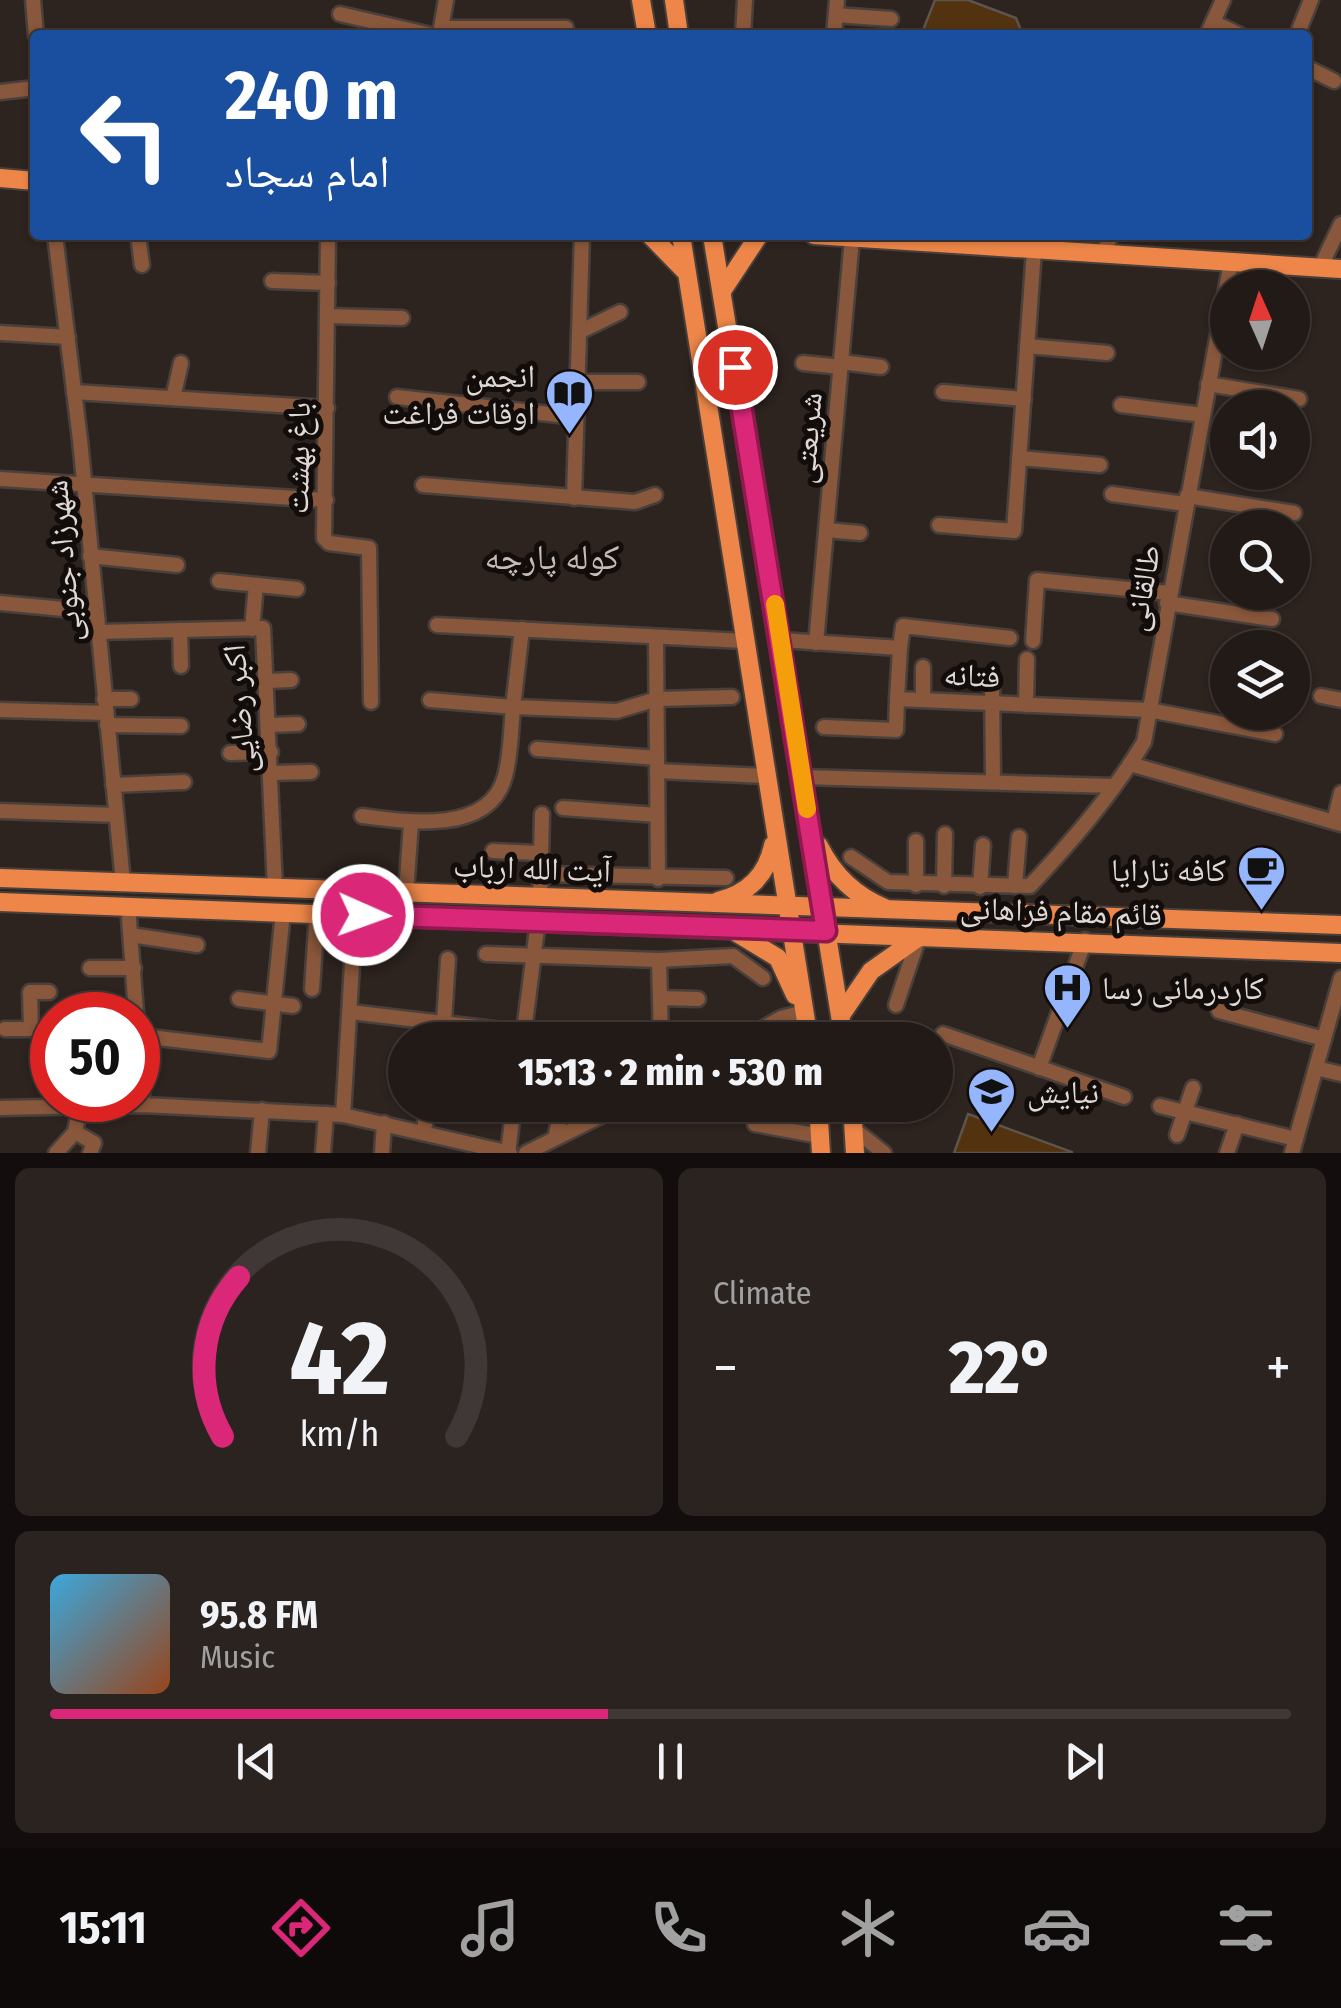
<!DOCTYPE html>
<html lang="en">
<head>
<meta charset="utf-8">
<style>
	body { margin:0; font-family:"Fira Sans Condensed","Noto Naskh Arabic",sans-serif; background:#2a2320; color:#f1f3f6; height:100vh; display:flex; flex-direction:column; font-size:38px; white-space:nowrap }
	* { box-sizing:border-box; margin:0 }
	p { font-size:32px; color:#a2a1a1 }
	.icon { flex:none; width:55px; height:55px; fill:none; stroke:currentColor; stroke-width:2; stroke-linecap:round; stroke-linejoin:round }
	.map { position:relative; height:1153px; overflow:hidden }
	.drawer { display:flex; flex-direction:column; gap:15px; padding:15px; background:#130e0d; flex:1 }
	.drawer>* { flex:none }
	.top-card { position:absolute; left:30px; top:30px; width:1282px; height:210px; border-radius:10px; box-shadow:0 2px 8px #0004,0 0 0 2px #3f3836; background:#1a4fa0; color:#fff; overflow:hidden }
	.needle { width:65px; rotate:357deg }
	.fabs { position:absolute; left:1210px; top:270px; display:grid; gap:20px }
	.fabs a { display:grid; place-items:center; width:100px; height:100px; border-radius:50%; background:#221a17; box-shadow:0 2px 8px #0004,0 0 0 2px #3f3836; font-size:50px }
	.speed { position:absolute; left:30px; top:992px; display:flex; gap:20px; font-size:50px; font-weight:700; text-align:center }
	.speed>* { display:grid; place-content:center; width:130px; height:130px; border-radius:50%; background:#221a17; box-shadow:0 2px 8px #0004,0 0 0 2px #3f3836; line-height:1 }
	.speed .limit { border:15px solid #d22; background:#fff; color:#111 }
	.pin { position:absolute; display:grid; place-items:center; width:85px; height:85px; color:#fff; margin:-42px; border:5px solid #fff; border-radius:50%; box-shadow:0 2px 10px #0007 }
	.me { position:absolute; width:110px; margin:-55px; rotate:92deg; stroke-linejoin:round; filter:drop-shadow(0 0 8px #0008) }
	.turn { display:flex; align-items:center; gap:35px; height:210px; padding:0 30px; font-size:45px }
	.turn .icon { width:130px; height:130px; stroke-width:2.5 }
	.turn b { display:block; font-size:70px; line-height:85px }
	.big { font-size:75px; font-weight:800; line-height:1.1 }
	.drawer .tile { flex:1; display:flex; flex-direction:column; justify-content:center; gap:15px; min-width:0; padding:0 35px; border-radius:15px; background:#2a2320 }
	.drawer .dial { align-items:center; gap:0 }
	.dial svg { height:260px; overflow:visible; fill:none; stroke:#3f3836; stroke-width:7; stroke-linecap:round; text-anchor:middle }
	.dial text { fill:#f1f3f6; stroke:none }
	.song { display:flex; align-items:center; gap:30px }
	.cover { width:120px; height:120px; border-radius:15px; background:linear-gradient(135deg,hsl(200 70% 55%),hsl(20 70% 35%)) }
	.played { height:10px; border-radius:5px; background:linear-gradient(90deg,#db2777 45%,#3f3836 45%) }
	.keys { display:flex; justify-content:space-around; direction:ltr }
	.heat { display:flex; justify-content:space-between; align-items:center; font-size:55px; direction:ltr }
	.drawer .tiles { flex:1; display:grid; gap:15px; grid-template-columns:1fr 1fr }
	.tile:last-child { grid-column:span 2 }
	.trip { position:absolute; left:388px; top:1022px; width:565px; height:100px; border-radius:50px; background:#221a17; box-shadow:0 2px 8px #0004,0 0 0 2px #3f3836; font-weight:800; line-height:100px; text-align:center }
	.dock { display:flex; height:160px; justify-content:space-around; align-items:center; background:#0e0a09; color:#a2a1a1 }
	.dock .icon { width:70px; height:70px }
	.dock .on { color:#db2777 }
	.dock b { font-size:45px; color:#f1f3f6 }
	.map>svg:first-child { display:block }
</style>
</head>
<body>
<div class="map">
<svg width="1341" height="1153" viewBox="0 0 1341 1153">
	<rect width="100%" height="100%" fill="#2d231f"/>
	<g fill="#53330f" stroke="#5d554d" stroke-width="2.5">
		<path d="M935 0H968L1016 18 1023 35H921Z"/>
		<path d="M968 1114 1072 1152V1153H954Z"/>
	</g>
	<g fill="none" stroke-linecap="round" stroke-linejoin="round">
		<defs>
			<g id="minor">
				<path d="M33 0 36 35"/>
				<path d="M340 14 431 35"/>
				<path d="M836 15 891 19"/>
				<path d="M1213 22 1240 35"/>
				<path d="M441 28H566"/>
				<path d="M440 34 446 0"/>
				<path d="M743 35 745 0"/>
				<path d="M834 35 837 0"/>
				<path d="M1207 35 1223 0"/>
				<path d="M1297 35 1311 0"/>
				<path d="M1308 68 1334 81"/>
				<path d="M0 92 35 88"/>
				<path d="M55 235 80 440 123 882"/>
				<path d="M138 235 142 265"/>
				<path d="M328 235 324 538 329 543 369 548 371 702"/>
				<path d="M1103 254 1111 235"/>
				<path d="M1320 268 1341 224"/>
				<path d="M272 281 328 283"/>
				<path d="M327 316 402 318"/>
				<path d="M579 332 620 312"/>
				<path d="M0 333 68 337"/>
				<path d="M1027 346 1107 353"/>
				<path d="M841 362 881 367"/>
				<path d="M803 363 841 367"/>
				<path d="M577 382H638"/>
				<path d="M1208 384 1299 399"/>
				<path d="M74 392 327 408"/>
				<path d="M943 392 1024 399"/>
				<path d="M397 397 576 417"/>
				<path d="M173 398 181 363"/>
				<path d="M1121 405 1203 415"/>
				<path d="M1019 458 1100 465"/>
				<path d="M0 479 326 500"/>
				<path d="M423 485 635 502 655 495"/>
				<path d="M1112 494 1185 504"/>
				<path d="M1187 496 1294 513"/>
				<path d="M574 498 582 235"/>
				<path d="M939 525 1014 531 1034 250"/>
				<path d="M826 530 860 533"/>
				<path d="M90 556 177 565"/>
				<path d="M219 581 297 589"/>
				<path d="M0 603 95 612"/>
				<path d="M1167 603 1272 619"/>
				<path d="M437 625 744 641"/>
				<path d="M252 629 256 585"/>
				<path d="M522 629 513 707 617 711 657 699 732 697"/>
				<path d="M180 630 181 666"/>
				<path d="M97 632 263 628 275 888"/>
				<path d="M656 637 658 879"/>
				<path d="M781 640 900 648 903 626 1010 638"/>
				<path d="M1033 641 1037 580 1169 593"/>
				<path d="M816 643 852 238"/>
				<path d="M923 667V700"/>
				<path d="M268 681 291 680"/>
				<path d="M992 681 993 781"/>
				<path d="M1321 696 1341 700"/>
				<path d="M104 699H131"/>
				<path d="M897 699 900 648"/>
				<path d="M1026 705 1027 659"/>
				<path d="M0 710 106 713"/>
				<path d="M107 725 181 726"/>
				<path d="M270 725 298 724"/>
				<path d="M824 727 896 730 897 699 1149 710 1275 734"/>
				<path d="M537 749 657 758"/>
				<path d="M230 753 271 752"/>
				<path d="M1130 764 1341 824"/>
				<path d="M657 771 766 776"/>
				<path d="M272 773 311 772"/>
				<path d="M802 777 1114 786"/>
				<path d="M113 785 184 782"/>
				<path d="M563 808 657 815"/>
				<path d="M0 811 116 815"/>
				<path d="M362 816C406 822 490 835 505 776 511 754 511 729 513 707L430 700"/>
				<path d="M1334 822 1341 793"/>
				<path d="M916 841V885"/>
				<path d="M493 851 540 853"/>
				<path d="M851 857 888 882 1030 886C1072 841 1112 795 1144 742L1231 262"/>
				<path d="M540 874 726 878"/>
				<path d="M944 886 945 834"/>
				<path d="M1015 886 1019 837"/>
				<path d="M980 887 983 845"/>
				<path d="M406 893 411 823"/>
				<path d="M540 898 542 814"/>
				<path d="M128 906 143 1105"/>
				<path d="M131 935 197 945"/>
				<path d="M486 954 659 960 733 956 763 978"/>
				<path d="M659 960 661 1040"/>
				<path d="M90 968H134"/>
				<path d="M312 989 317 913"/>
				<path d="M660 998 698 999"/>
				<path d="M239 999 293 1006"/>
				<path d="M896 1005 919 937"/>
				<path d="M1219 1011 1324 1039"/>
				<path d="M350 1012 588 1040"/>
				<path d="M444 1022 448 959"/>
				<path d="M5 1029H52"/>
				<path d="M31 1029 30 992H49"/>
				<path d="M943 1034 1124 1097"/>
				<path d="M141 1036 269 1051 283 912"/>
				<path d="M523 1039 538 921"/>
				<path d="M614 1040 661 1037"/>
				<path d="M742 1040 781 1018 804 1012"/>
				<path d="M401 1063 405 1064"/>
				<path d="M1039 1068 1085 940"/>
				<path d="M1316 1068 1341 1074"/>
				<path d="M1160 1106 1296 1139"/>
				<path d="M0 1108 143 1105 343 1115 510 1153"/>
				<path d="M343 1115 355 915"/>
				<path d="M755 1124 820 1136"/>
				<path d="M855 1130 884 1153"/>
				<path d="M75 1132 94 1143 90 1153"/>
				<path d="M424 1132 427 1105"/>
				<path d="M1177 1135 1193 1088"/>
				<path d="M555 1138 563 1105"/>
				<path d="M56 1153 75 1132 80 1105"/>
				<path d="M258 1153 262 1110"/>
				<path d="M323 1153 326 1114"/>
				<path d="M382 1153 384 1123"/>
				<path d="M508 1153 514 1105"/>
				<path d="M526 1153 623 1105"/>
				<path d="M1227 1153 1237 1124"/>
				<path d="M1292 1153 1341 978"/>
			</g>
			<g id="major">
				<path d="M641 0 647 35"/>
				<path d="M674 0 679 35"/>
				<path d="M0 178 35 181"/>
				<path d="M650 235 684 270"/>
				<path d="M681 235 809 1040"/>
				<path d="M712 235 844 1040"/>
				<path d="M814 235 1341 269"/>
				<path d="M722 291 759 235"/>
				<path d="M819 846C833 874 855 896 885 908"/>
				<path d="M0 878 1341 925"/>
				<path d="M718 901C748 894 767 875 773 845"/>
				<path d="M0 902 1341 953"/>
				<path d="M737 933 778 958 795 995"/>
				<path d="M841 1015 871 971 919 937"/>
				<path d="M818 1105 821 1153"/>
				<path d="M852 1105 855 1153"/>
			</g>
		</defs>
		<use href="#minor" stroke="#49403c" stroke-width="19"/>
		<use href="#major" stroke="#49403c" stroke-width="22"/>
		<use href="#minor" stroke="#89573b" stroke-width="14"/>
		<use href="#major" stroke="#ed8648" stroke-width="18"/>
	</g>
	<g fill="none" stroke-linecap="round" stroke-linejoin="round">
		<defs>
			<path id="route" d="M363 915 826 931 735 367"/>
		</defs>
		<use href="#route" stroke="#8e194d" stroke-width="25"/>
		<use href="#route" stroke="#db2777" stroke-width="18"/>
		<path stroke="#f59e0b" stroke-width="18" d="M775 604 807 809"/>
	</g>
	<defs>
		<symbol id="library-pin" viewBox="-11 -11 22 30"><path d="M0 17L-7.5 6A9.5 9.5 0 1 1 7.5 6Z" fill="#95b6fd" stroke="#120d0b"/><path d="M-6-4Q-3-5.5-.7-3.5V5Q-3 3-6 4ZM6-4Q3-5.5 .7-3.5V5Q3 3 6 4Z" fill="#111"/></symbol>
		<symbol id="cafe-pin" viewBox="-11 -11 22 30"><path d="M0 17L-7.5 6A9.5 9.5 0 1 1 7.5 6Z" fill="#95b6fd" stroke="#120d0b"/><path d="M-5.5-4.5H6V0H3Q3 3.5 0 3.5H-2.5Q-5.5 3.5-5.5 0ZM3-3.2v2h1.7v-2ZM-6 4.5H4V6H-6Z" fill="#111"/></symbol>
		<symbol id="hospital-pin" viewBox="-11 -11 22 30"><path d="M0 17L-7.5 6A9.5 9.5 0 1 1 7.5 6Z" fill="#95b6fd" stroke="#120d0b"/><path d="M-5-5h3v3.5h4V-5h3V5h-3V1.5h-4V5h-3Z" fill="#111"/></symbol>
		<symbol id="school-pin" viewBox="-11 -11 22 30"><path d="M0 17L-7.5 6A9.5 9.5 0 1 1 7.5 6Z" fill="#95b6fd" stroke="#120d0b"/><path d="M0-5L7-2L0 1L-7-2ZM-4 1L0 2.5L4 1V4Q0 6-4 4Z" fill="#111"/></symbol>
	</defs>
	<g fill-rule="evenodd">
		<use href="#library-pin" x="542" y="366" width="55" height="75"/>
		<use href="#cafe-pin" x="1234" y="842" width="55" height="75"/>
		<use href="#hospital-pin" x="1040" y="960" width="55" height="75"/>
		<use href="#school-pin" x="964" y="1064" width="55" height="75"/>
	</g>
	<g text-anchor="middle" stroke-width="10" stroke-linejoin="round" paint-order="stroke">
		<g font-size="32" fill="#dfd8d5" stroke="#120d0b" text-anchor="end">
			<text x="535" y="387">انجمن<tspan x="535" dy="37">اوقات فراغت</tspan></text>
			<text x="1226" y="881">کافه تارایا</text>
			<text x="1102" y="999" text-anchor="start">کاردرمانی رسا</text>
			<text x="1027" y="1103" text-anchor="start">نیایش</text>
		</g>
		<g font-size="32" fill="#dfd8d5" stroke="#120d0b">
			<text transform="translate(807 438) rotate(-85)" y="11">شریعتی</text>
			<text transform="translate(298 458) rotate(-89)" y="11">باغ بهشت</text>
			<text transform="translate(63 561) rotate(-95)" y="11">شهرزاد جنوبی</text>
			<text transform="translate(1142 588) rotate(-80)" y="11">طالقانی</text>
			<text transform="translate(972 675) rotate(3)" y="11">فتانه</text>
			<text transform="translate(239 709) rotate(-95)" y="11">اکبر رضایی</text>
			<text transform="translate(532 868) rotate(2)" y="11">آیت الله ارباب</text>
			<text transform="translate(1061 911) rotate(2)" y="11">قائم مقام فراهانی</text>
		</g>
		<g font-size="35" fill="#c8bbb6" stroke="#120d0b">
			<text x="552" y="569">کوله پارچه</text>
		</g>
	</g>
</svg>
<div class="fabs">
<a><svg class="needle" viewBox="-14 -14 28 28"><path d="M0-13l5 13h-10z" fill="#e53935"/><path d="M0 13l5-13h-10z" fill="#a2a1a1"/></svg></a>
<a><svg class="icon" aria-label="sound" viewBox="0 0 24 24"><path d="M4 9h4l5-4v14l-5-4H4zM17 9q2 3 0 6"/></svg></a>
<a><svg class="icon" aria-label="search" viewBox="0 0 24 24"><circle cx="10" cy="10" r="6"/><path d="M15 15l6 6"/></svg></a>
<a><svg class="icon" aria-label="layers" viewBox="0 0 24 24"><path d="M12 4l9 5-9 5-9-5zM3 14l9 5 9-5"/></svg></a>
</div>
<div class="speed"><div class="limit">50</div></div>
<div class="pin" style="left:735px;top:367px;background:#d93025"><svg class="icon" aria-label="arrive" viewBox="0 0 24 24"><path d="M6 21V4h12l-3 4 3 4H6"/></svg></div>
<svg class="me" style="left:363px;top:915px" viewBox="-20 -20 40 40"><circle r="17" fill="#db2777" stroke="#fff" stroke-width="3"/><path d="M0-11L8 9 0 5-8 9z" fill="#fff"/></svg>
<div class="trip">15:13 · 2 min · 530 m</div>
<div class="top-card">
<div class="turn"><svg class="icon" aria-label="left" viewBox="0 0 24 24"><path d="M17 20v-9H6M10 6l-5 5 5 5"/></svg><div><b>240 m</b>امام سجاد</div></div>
</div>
</div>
<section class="drawer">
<div class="tiles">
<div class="tile dial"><svg viewBox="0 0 100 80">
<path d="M14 69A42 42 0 1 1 86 69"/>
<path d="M14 69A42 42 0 0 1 19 20" stroke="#db2777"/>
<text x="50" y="56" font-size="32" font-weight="700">42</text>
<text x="50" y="72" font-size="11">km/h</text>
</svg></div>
<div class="tile"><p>Climate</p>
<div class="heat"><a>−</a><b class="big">22°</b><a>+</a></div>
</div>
<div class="tile">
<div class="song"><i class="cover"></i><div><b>95.8 FM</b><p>Music</p></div></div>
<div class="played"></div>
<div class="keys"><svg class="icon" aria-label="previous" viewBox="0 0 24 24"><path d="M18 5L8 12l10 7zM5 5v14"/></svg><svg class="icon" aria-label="pause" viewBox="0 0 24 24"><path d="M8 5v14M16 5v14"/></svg><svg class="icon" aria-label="next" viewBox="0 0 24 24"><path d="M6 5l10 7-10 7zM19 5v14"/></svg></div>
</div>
</div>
</section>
<nav class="dock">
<b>15:11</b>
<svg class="icon on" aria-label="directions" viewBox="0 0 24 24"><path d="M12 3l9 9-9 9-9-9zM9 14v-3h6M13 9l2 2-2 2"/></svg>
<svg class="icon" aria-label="music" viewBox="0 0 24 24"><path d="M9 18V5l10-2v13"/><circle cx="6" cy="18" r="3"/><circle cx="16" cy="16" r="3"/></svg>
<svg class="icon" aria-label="phone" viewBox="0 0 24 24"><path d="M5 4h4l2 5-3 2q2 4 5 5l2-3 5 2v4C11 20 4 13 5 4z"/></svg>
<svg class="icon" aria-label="climate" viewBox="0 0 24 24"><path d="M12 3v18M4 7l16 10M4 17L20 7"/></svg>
<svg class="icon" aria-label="car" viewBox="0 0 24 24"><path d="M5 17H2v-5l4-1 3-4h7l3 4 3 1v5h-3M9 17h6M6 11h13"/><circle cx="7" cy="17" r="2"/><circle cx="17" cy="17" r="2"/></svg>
<svg class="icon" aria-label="filters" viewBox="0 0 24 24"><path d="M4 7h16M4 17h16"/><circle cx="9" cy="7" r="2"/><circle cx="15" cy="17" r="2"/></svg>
</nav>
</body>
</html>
